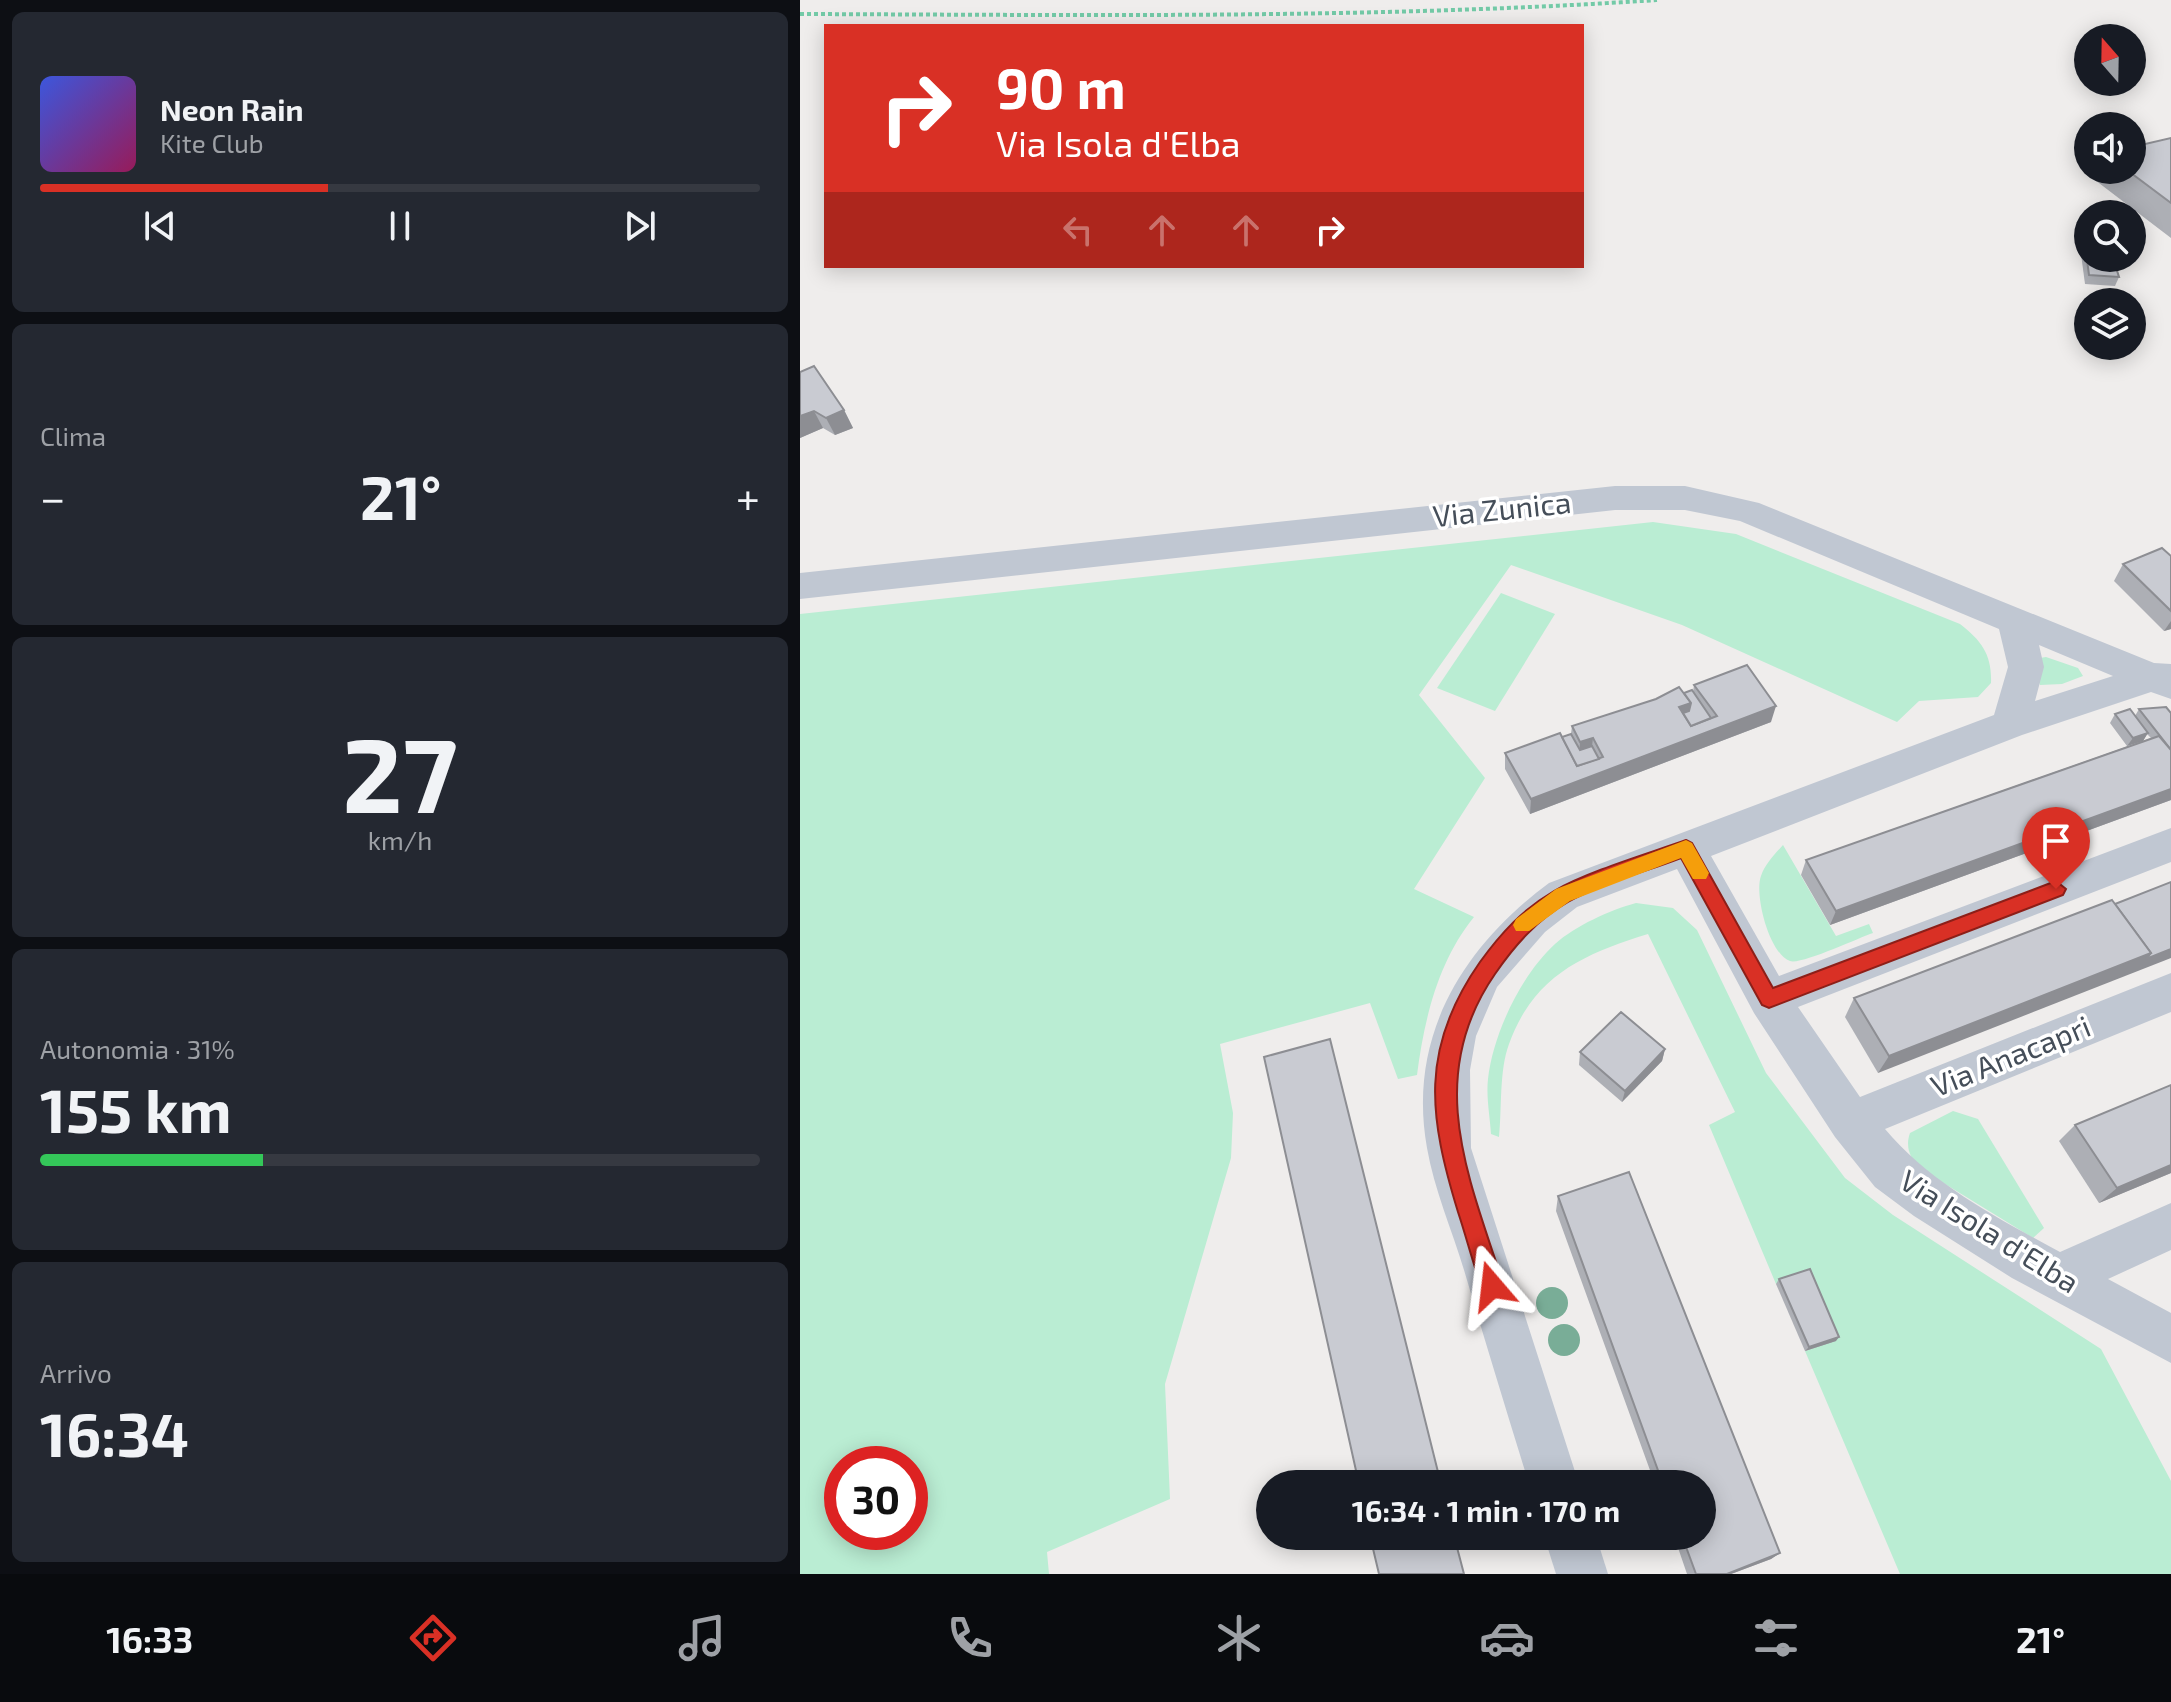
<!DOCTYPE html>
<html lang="it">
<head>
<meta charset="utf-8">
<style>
	body { margin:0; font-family:"Exo 2",sans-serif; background:#242831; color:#f1f3f6; height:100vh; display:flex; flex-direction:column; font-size:30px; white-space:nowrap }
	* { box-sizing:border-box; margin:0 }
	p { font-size:26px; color:#9ea1a6 }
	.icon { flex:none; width:44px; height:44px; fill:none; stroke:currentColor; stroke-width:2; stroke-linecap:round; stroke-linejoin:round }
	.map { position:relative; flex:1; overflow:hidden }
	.sheet { display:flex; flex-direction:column; gap:12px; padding:12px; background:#0d0f14; width:800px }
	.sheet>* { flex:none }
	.hud { position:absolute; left:24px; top:24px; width:760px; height:244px; border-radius:0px; box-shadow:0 4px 20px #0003; background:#d93025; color:#fff; overflow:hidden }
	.needle { width:52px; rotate:340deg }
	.tools { position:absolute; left:1274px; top:24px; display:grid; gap:16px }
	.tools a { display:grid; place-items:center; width:72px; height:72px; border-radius:50%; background:#171b24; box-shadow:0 4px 20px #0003; font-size:40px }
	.speed { position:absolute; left:24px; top:1446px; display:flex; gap:16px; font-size:40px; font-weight:700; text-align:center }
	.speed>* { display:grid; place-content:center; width:104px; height:104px; border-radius:50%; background:#171b24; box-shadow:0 4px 20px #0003; line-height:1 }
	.speed .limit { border:12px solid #d22; background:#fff; color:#111 }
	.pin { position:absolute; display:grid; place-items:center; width:68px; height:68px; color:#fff; margin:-82px -34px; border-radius:50% 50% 50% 0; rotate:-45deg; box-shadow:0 0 8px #0007 }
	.pin .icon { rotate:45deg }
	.me { position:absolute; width:88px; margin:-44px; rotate:343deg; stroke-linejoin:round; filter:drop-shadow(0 0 6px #0008) }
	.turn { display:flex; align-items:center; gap:28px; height:168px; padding:0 40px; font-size:36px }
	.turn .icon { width:104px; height:104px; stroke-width:2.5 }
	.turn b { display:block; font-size:56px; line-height:68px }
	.lanes { display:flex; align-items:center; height:76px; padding:0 40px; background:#0003; justify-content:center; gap:40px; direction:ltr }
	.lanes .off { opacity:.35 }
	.big { font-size:60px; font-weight:700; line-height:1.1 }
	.sheet .card { flex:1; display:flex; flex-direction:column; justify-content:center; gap:12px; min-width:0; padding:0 28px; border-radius:12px; background:#242831 }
	.sheet .dial { align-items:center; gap:0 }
	.dial b { font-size:104px; line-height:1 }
	.song { display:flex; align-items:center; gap:24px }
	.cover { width:96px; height:96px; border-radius:12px; background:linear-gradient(135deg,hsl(230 70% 55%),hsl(330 70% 35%)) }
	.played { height:8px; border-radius:4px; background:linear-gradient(90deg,#d93025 40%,#363941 40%) }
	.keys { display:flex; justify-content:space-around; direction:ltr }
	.heat { display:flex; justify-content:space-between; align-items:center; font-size:44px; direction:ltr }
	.charge { height:12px; border-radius:6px; background:linear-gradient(90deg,#34c759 31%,#363941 0) }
	.trip { position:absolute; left:456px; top:1470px; width:460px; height:80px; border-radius:40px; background:#171b24; box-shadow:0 4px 20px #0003; font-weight:700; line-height:80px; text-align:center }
	.tab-bar { display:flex; height:128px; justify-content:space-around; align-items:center; background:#090b0e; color:#9ea1a6 }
	.tab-bar .icon { width:56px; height:56px }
	.tab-bar .selected { color:#d93025 }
	.tab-bar b { font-size:36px; color:#f1f3f6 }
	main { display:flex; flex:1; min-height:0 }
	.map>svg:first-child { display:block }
</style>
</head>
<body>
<main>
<section class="sheet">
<div class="card">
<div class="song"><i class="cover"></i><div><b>Neon Rain</b><p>Kite Club</p></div></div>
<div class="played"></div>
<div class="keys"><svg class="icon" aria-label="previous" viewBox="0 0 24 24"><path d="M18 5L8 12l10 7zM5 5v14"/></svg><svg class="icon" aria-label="pause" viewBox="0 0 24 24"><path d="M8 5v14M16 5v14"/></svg><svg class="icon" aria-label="next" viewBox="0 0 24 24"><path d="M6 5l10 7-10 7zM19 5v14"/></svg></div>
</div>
<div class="card"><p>Clima</p>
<div class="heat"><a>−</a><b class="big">21°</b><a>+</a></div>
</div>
<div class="card dial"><b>27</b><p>km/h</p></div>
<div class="card"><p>Autonomia · 31%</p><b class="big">155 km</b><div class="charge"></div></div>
<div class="card"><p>Arrivo</p><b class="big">16:34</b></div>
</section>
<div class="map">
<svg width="1371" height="1574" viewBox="0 0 1371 1574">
	<rect width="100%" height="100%" fill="#efedec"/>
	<g fill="#baedd3" fill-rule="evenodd">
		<path d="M853 522 936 534 1160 624C1182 641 1192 655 1191 683L1178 697 1119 701 1097 722 882 625 711 565 619 695 685 778 614 889 674 917C638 961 624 1020 617 1075L598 1079 570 1003 420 1044 433 1113 431 1158 365 1384 370 1499 247 1552 249 1574H0V614ZM110 1464V1532H42V1464Z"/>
		<path d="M701 593 755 614 695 711 637 688Z"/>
		<path d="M1246 657 1278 668 1283 676 1262 684 1240 685 1234 666 1240 658Z"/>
		<path d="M983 845 1036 936 1069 924 1073 933C1058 938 1001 965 990 961 969 954 954 894 961 876 965 864 975 854 983 845Z"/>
		<path d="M836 903 873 908 897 930 966 1073 1045 1178 1093 1215 1301 1349 1371 1481V1574H1100L1005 1351 1036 1340 1006 1274 976 1284 909 1125 935 1112 848 934C784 954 734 975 709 1044 699 1071 702 1108 699 1137L691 1134C690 1117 686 1097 688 1079 693 1034 721 975 755 944 775 926 810 910 836 903Z"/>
		<path d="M1153 1111 1178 1119 1244 1228 1233 1238 1119 1168C1110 1157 1105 1147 1110 1133Z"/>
	</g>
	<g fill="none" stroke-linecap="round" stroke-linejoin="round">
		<path stroke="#73caa7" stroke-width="4" stroke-dasharray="4 3" stroke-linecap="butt" d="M0 14C286 15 572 19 857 0"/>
		<g fill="#c0c7d2" fill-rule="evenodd">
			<path d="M815 486H885L959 503 1354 663 1371 664V699L1351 692 1222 735 911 856 979 976 1371 828V862L998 1007 1060 1097 1371 973V1012L1085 1129C1130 1183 1199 1219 1260 1252L1371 1203V1250L1308 1279 1371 1313V1363L1212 1278 1114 1216 1075 1187 1035 1137 954 1013 877 869 777 907 745 932 697 987 676 1036 670 1070 671 1148 779 1484H729C707 1413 685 1341 664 1270 652 1230 634 1189 627 1148 607 1036 663 947 749 883L1194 715 1208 667 1199 629 940 521 885 510H815L0 599V573ZM1239 645 1313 676 1235 701 1244 667Z"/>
			<path d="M744 1536H796L808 1574H756Z"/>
		</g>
	</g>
	<g fill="#79ad97">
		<circle cx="752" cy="1303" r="16"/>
		<circle cx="764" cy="1340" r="16"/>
	</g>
	<g fill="#adafb5">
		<path d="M1371 138V238L1295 180 1298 170H1332Z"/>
		<path d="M1285 245 1319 277 1315 286 1285 284 1281 254Z"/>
		<path d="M0 372 44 410 53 428 35 435 23 428 0 438Z"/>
		<path d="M1371 556V629L1364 631 1314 581 1323 564Z"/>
		<path d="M894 685 971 722 730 814 705 769V753L771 734 772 726 884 693 893 692Z"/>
		<path d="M1366 707 1371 800 1030 925 1001 875 1006 860 1351 738 1347 734 1343 741 1327 746 1310 723 1315 714 1335 716 1339 709Z"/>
		<path d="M1312 900 1078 1073 1045 1017 1054 998Z"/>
		<path d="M865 1049 862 1061 822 1102 779 1065 780 1052Z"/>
		<path d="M1371 1085V1173L1299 1203 1259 1141 1275 1125Z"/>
		<path d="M758 1196 980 1553 971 1559 931 1574H887L874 1536H902V1484H855L756 1211Z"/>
		<path d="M979 1279 1036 1341 1005 1351 976 1284Z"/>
	</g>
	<g fill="#8d8e93">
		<path d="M44 410 53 428 35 435 26 418Z"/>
		<path d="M14 411 23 428 0 438V416Z"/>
		<path d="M1371 621V629L1364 631Z"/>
		<path d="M891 703 888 719 879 707Z"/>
		<path d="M976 706 971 722 730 814 731 799Z"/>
		<path d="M1348 733 1343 741 1327 746 1333 738Z"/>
		<path d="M793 738 791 754 779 758 780 742Z"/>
		<path d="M1371 789V800L1030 925 1036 911Z"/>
		<path d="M1371 949V958L1078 1073 1089 1056 1351 953Z"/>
		<path d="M865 1049 862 1061 822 1102 825 1091Z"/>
		<path d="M1371 1165V1173L1299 1203 1317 1188Z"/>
		<path d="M1039 1337 1036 1341 1005 1351 1009 1347Z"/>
		<path d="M980 1553 971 1559 931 1574H927Z"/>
	</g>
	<g fill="#c9cbd2" stroke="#8d8e93" stroke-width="2">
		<path d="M1371 138V203L1327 170H1332V147Z"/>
		<path d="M1285 245H1288V258H1313L1319 277 1289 275Z"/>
		<path d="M14 366 44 410 26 418 14 411 0 416V372Z"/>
		<path d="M1362 548 1371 556V611L1323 564Z"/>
		<path d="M947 665 976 706 731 799 705 753 760 733 777 766 803 757 793 738 780 742 772 726 856 699 879 687 891 703 879 707 891 726 917 716 894 685Z"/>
		<path d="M892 690 911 718 891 726 883 713 889 711 891 703 884 693Z"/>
		<path d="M1366 707 1371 713V750L1339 709Z"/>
		<path d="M1330 709 1348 733 1333 738 1315 714Z"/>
		<path d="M771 734 780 750 792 746 799 759 777 766 762 737Z"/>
		<path d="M1359 736 1371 750V789L1036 911 1006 860Z"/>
		<path d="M1371 882V949L1346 959 1351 953 1315 904Z"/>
		<path d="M1312 900 1351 953 1089 1056 1054 998Z"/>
		<path d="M821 1012 865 1049 825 1091 780 1052Z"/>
		<path d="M530 1039 641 1484H559L464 1057Z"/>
		<path d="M1371 1085V1165L1317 1188 1275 1125Z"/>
		<path d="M829 1172 980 1553 927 1574H896L882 1536H902V1484H863L758 1196Z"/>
		<path d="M1010 1269 1039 1337 1009 1347 979 1279Z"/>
		<path d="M570 1536H654L664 1574H579Z"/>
	</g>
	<path fill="#d93025" stroke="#8d1f18" stroke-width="2" d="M886 840 892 843 973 988 1256 881 1266 889 1263 895 969 1008 962 1005 881 858C845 872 802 883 768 902 737 920 715 945 695 974 623 1078 669 1178 704 1286L700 1294 692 1297 684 1294C674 1268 667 1239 658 1212 629 1117 619 1049 680 962 701 933 723 909 754 891 789 871 847 854 886 840Z"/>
	<path fill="#f59e0b" d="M886 840 892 843 909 873 906 879H893L881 858 770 901 729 931H716L713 925 716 919 756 889Z"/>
	<g text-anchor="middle" stroke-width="7" stroke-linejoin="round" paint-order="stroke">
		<g font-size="30" fill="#454e59" stroke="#fff">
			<text transform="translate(702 510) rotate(-6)" y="10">Via Zunica</text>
			<text transform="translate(1211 1057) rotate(-22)" y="10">Via Anacapri</text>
			<text transform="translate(1189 1232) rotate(32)" y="10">Via Isola d'Elba</text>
		</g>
	</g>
</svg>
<div class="tools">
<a><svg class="needle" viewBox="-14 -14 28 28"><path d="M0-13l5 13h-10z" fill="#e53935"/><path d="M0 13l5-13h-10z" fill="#9ea1a6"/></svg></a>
<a><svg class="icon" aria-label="sound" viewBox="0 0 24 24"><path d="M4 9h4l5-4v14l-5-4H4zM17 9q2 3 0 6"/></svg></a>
<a><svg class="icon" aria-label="search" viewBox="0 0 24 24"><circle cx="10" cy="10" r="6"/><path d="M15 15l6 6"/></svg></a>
<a><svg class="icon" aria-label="layers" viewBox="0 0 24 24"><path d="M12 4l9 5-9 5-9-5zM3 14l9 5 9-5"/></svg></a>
</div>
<div class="speed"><div class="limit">30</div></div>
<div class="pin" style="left:1256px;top:889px;background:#d93025"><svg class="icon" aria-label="arrive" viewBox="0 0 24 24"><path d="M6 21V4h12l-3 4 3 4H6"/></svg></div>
<svg class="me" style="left:692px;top:1286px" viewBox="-20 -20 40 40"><path d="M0-17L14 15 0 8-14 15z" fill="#d93025" stroke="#fff" stroke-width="4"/></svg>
<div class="trip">16:34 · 1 min · 170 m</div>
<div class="hud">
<div class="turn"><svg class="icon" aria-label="right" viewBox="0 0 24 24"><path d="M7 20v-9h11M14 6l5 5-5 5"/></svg><div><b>90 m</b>Via Isola d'Elba</div></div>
<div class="lanes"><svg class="icon off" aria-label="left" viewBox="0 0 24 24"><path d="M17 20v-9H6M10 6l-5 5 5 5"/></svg><svg class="icon off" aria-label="ahead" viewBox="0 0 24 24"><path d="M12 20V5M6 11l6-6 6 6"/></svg><svg class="icon off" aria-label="ahead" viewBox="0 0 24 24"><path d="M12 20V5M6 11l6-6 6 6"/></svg><svg class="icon" aria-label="right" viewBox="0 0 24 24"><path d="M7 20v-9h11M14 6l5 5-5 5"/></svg></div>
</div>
</div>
</main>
<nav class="tab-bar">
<b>16:33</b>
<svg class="icon selected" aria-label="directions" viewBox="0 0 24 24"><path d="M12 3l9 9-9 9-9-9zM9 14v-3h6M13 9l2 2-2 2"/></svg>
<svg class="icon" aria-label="music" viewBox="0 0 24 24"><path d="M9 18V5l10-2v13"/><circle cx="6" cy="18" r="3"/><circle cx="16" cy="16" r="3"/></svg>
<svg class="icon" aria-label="phone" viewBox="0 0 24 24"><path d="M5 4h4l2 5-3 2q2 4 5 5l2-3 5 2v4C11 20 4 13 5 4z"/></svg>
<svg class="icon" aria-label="climate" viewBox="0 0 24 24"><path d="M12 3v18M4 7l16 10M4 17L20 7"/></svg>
<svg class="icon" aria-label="car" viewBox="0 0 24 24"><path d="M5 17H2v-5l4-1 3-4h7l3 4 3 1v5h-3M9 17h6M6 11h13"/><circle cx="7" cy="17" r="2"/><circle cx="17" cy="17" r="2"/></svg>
<svg class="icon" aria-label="filters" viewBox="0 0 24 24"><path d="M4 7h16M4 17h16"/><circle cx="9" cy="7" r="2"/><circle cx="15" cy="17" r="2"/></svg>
<b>21°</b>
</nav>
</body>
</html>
